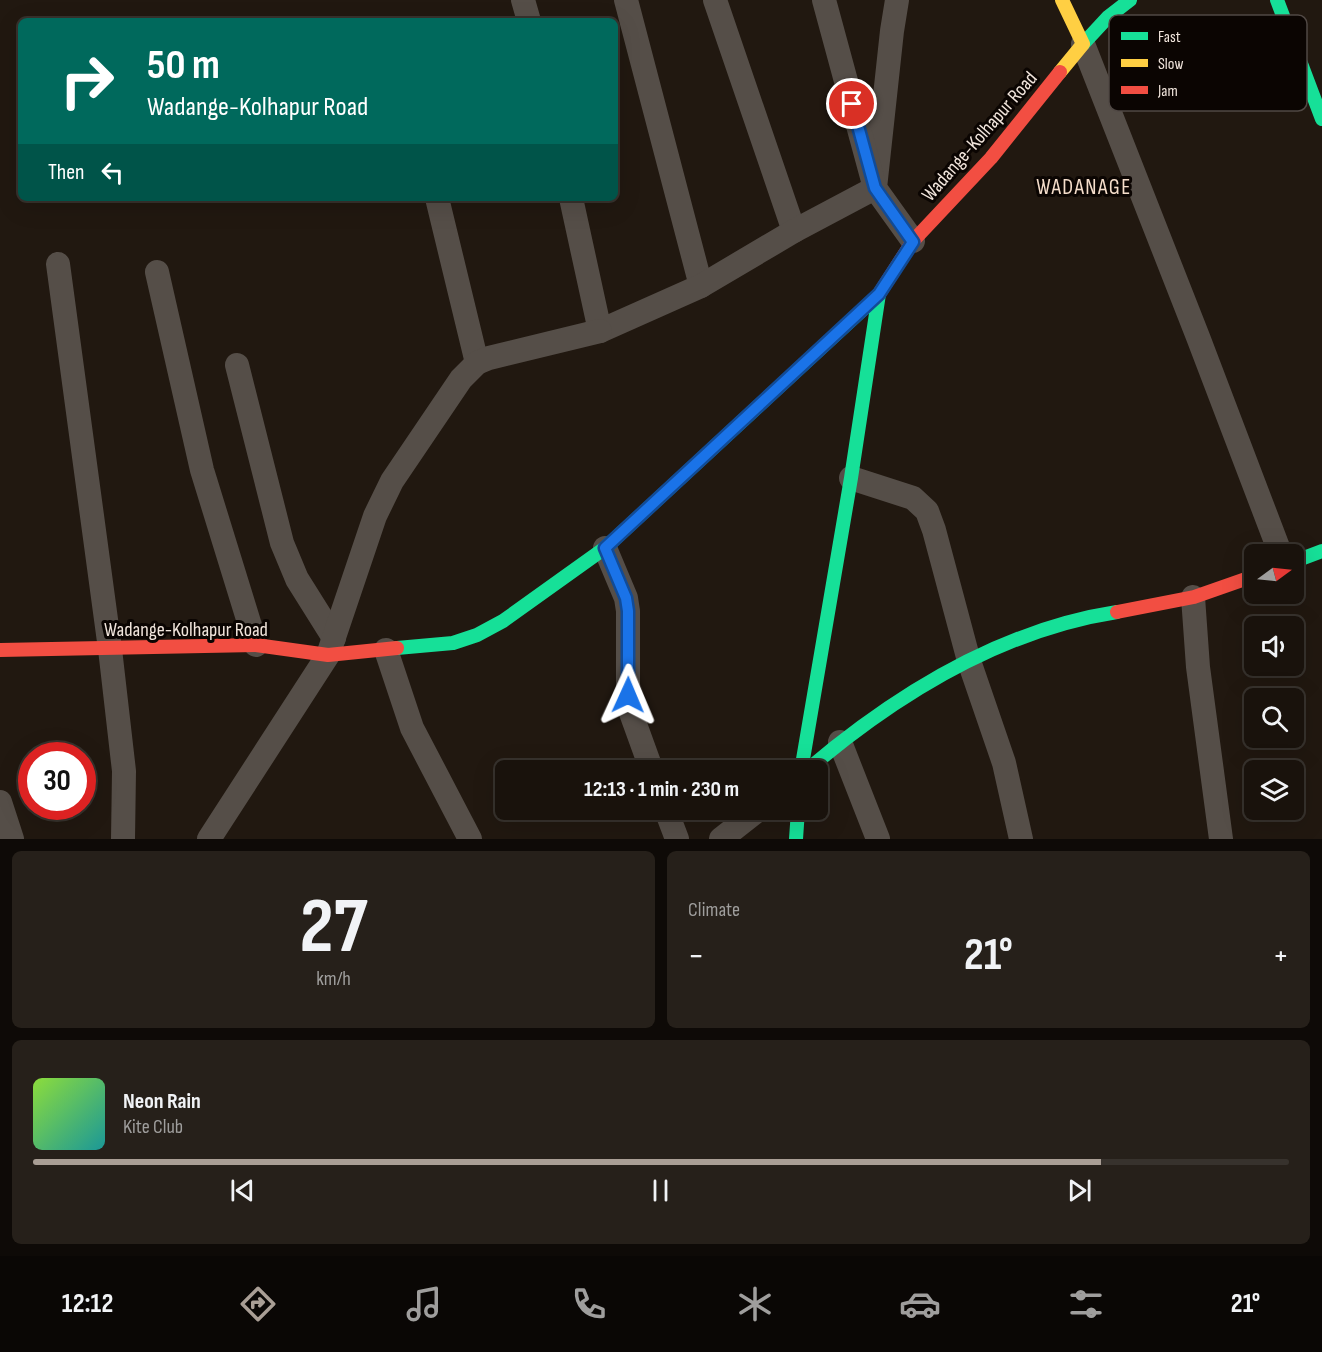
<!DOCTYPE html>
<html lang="en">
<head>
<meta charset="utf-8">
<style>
	body { margin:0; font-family:"Sofia Sans Condensed",sans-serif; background:#26201a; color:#f1f3f6; height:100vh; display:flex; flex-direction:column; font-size:22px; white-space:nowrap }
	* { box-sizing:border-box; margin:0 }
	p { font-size:20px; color:#9f9e9d }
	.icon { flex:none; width:33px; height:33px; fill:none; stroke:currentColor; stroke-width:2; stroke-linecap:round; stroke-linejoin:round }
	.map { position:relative; height:839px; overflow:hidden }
	.side { display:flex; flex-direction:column; gap:12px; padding:12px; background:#0e0a07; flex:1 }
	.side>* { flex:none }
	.guide { position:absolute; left:18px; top:18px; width:600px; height:183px; border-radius:9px; box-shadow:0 6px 24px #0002,0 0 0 2px #37322d; background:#00695c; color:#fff; overflow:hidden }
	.needle { width:39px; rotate:75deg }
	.buttons { position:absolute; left:1244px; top:544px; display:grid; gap:12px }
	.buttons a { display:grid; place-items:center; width:60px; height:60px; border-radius:9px; background:#19120c; box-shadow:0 6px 24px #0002,0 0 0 2px #37322d; font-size:30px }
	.speed { position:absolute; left:18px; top:742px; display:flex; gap:12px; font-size:30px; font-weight:700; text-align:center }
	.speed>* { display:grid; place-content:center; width:78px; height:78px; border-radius:50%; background:#19120c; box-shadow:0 6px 24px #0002,0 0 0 2px #37322d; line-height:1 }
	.speed .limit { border:9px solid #d22; background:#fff; color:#111 }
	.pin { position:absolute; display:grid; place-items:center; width:51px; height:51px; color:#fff; margin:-26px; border:3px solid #fff; border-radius:50%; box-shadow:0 2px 6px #0007 }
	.me { position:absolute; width:66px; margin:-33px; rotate:1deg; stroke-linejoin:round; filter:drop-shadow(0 0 4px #0008) }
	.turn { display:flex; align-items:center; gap:21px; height:126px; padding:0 30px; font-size:27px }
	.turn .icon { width:78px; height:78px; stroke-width:2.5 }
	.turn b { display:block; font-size:42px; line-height:51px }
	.then { display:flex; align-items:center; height:57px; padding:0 30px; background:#0003; gap:12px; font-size:22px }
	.big { font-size:45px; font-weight:700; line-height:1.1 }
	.side .card { flex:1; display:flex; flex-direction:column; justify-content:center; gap:9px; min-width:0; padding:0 21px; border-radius:9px; background:#26201a }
	.side .dial { align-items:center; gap:0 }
	.dial b { font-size:78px; line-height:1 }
	.song { display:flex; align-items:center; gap:18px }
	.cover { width:72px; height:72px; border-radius:9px; background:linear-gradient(135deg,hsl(90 70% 55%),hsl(180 70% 35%)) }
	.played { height:6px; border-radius:3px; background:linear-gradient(90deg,#a99e95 85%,#37322d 85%) }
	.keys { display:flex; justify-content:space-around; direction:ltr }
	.heat { display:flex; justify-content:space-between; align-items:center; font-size:33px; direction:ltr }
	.side .tiles { flex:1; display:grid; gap:12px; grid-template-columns:1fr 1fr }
	.card:last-child { grid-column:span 2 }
	.trip { position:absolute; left:495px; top:760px; width:333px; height:60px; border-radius:9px; background:#19120c; box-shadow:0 6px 24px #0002,0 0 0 2px #37322d; font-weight:700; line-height:60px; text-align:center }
	.dock { display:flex; height:96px; justify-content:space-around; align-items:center; background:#0a0705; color:#9f9e9d }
	.dock .icon { width:42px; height:42px }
	.dock .active { color:#a99e95 }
	.dock b { font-size:27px; color:#f1f3f6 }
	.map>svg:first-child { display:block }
</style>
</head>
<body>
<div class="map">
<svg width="1322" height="839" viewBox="0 0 1322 839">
	<rect width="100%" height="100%" fill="#211810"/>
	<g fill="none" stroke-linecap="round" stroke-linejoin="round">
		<g stroke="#554e48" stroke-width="24">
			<path d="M523 0 529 21"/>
			<path d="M626 0 701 286"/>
			<path d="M715 0 794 231"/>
			<path d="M897 0 892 31 875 188 913 241"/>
			<path d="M1083 44 1198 337 1281 555"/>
			<path d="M437 198 477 363"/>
			<path d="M571 198 600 331 701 286 794 231 875 188 824 0"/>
			<path d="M58 264 110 649 124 771 123 839"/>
			<path d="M157 272 202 470 256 645"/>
			<path d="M237 365 282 543 297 579 334 638"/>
			<path d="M851 478 913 498 927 511 934 530 969 661 1004 763 1021 839"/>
			<path d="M605 548 626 598 628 611V695L631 713 652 771"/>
			<path d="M1193 597 1198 667 1221 839"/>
			<path d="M386 650 412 728 470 839"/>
			<path d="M840 742 878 839"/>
			<path d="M0 802 12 839"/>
			<path d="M666 810 677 839"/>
			<path d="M209 839 328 655 375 516 392 481 461 379 477 363 489 358 600 331"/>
			<path d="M721 839 758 810"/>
		</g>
		<g stroke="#16e098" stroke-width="14">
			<path d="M1277 0 1322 119"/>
			<path d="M1083 44 1108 17 1130 0"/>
			<path d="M1293 562 1322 551"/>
			<path d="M397 648 453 643 477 635 503 621 605 548 873 300"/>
			<path d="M801 771 851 478 879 294"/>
			<path d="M806 771C894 696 1000 630 1117 612"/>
			<path d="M796 839 798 810"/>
		</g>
		<path stroke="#ffcf43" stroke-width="14" d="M1060 72 1083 44 1062 0"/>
		<g stroke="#f24e42" stroke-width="14">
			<path d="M873 300 879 294 913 241 991 158 1060 72"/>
			<path d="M1117 612 1194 597 1254 576"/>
			<path d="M0 650 256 645 328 655 397 648"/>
		</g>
	</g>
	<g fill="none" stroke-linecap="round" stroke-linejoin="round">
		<defs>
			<path id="route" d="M628 695V611L626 598 605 548 879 294 913 242 875 188 852 104"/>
		</defs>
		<use href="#route" stroke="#114b97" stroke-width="15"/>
		<use href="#route" stroke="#1a73e8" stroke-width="10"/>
	</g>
	<g text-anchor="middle" stroke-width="6" stroke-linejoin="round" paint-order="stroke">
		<g font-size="20" fill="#f2e6dd" stroke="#0b0502">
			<text transform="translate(979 136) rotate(-49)" y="7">Wadange-Kolhapur Road</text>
			<text x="186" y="636">Wadange-Kolhapur Road</text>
		</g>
		<g font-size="22" letter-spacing="1.5" fill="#f6decb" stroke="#0b0502">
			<text x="1084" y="194">WADANAGE</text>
		</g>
	</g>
	<rect x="1109" y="15" width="198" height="96" rx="9" fill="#0b0502" stroke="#504844" stroke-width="1.5"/>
	<rect x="1121" y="32" width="27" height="8" fill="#16e098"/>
	<rect x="1121" y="59" width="27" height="8" fill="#ffcf43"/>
	<rect x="1121" y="86" width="27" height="8" fill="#f24e42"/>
	<g font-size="16" fill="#f2e6dd">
		<text x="1158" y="42">Fast</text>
		<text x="1158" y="69">Slow</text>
		<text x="1158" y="96">Jam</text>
	</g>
</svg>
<div class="buttons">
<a><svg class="needle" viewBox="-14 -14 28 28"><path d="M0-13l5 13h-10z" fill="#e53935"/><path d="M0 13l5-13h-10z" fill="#9f9e9d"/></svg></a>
<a><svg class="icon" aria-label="sound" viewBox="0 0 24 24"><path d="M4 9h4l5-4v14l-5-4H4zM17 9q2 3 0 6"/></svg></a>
<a><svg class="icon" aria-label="search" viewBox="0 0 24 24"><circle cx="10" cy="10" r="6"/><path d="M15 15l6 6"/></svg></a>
<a><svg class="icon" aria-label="layers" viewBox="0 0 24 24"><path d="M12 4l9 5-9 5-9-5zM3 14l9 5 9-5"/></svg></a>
</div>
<div class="speed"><div class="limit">30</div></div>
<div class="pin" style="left:852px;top:104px;background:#d93025"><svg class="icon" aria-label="arrive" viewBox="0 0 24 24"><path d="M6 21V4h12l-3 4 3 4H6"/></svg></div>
<svg class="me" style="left:628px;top:695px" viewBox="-20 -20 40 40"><path d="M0-17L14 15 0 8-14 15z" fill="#1a73e8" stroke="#fff" stroke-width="4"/></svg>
<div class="trip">12:13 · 1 min · 230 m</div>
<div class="guide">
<div class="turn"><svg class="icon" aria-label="right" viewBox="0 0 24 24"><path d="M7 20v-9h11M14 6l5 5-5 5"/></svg><div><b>50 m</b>Wadange-Kolhapur Road</div></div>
<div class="then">Then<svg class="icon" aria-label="left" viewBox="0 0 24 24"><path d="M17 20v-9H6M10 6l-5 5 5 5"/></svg></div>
</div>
</div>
<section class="side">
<div class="tiles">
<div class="card dial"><b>27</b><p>km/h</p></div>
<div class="card"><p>Climate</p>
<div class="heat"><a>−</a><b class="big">21°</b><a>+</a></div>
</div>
<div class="card">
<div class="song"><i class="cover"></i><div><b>Neon Rain</b><p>Kite Club</p></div></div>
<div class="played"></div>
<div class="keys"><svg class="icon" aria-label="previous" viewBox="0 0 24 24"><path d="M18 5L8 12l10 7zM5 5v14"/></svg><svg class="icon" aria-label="pause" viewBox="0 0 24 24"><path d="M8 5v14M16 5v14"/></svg><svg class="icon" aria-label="next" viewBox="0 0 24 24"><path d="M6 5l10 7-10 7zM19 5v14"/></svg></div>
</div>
</div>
</section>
<nav class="dock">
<b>12:12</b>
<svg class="icon active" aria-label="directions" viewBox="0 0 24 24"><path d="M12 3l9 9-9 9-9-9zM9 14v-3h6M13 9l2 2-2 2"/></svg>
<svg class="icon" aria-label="music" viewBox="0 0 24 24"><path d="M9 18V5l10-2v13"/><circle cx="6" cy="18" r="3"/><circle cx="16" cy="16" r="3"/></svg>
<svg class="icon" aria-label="phone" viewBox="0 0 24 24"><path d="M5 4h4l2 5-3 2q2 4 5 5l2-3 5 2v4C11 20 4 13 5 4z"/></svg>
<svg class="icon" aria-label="climate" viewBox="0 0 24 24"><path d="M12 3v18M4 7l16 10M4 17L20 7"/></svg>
<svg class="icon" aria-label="car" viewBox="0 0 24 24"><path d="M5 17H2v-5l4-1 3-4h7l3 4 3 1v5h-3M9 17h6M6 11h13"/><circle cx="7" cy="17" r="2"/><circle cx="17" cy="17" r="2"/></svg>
<svg class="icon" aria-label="filters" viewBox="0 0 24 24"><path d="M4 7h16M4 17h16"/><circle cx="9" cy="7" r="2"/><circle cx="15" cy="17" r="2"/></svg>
<b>21°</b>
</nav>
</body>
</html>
